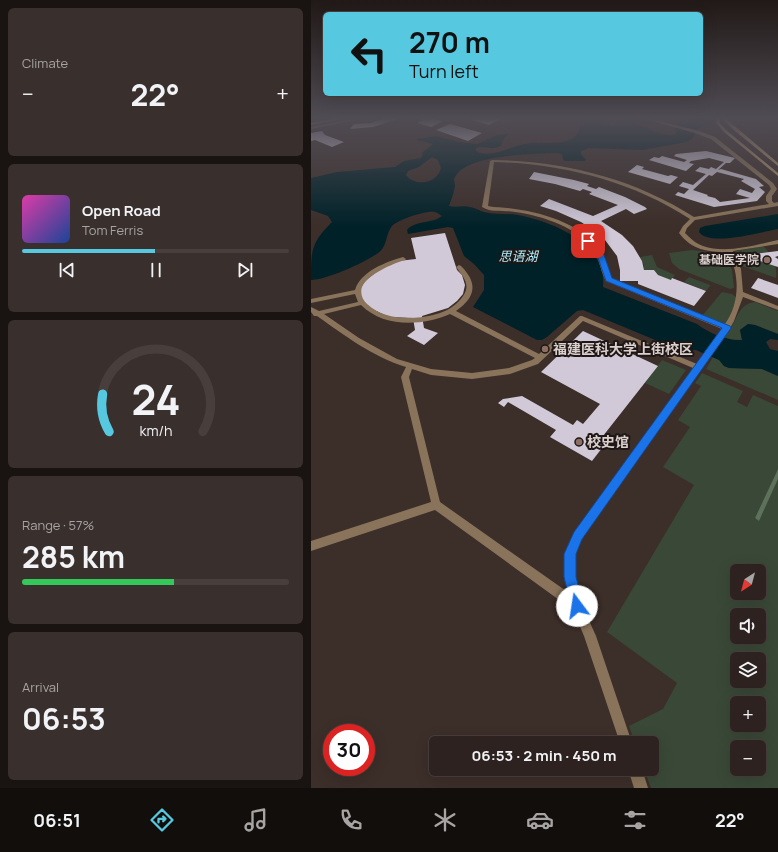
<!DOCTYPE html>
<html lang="en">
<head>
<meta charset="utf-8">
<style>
	body { margin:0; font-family:Manrope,"Noto Sans SC",sans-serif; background:#392f2c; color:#f1f3f6; height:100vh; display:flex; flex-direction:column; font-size:15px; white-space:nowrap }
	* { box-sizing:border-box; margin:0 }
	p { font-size:13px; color:#a7a4a4 }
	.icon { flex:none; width:22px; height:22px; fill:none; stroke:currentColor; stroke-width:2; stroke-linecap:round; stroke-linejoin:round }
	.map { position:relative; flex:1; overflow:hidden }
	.details { display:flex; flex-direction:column; gap:8px; padding:8px; background:#191311; width:311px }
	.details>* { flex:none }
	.banner { position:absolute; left:12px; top:12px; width:380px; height:84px; border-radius:6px; box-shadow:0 4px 16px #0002,0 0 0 1px #483f3d; background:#56c9e0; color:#111; overflow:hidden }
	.needle { width:26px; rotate:216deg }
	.buttons { position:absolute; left:419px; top:564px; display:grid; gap:8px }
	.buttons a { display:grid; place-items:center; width:36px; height:36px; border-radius:6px; background:#2d221f; box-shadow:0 4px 16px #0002,0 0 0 1px #483f3d; font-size:20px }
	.speed { position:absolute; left:12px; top:724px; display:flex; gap:8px; font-size:20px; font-weight:700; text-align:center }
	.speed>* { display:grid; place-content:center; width:52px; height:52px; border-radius:50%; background:#2d221f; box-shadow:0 4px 16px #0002,0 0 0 1px #483f3d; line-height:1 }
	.speed .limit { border:6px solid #d22; background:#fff; color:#111 }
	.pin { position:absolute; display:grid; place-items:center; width:34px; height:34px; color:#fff; margin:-17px; border-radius:8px; box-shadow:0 2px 6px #0006 }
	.me { position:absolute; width:44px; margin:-22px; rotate:346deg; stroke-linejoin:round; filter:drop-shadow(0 0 3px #0008) }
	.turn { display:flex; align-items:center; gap:14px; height:84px; padding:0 20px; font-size:18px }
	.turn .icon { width:52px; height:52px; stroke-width:2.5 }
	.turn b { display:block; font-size:28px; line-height:34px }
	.big { font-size:30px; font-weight:700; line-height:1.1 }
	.details .widget { flex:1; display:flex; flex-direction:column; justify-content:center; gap:6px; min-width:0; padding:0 14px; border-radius:6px; background:#392f2c }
	.details .dial { align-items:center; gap:0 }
	.dial svg { height:104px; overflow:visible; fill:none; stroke:#483f3d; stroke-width:7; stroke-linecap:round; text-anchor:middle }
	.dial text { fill:#f1f3f6; stroke:none }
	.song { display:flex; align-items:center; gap:12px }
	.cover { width:48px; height:48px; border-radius:6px; background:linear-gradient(135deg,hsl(320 70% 55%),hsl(220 70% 35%)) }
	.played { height:4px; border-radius:2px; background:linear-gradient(90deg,#56c9e0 50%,#483f3d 50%) }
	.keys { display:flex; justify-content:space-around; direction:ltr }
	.heat { display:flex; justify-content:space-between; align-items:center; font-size:22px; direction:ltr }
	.charge { height:6px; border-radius:3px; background:linear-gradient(90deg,#34c759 57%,#483f3d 0) }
	.trip { position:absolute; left:118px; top:736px; width:230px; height:40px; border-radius:6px; background:#2d221f; box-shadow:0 4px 16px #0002,0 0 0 1px #483f3d; font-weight:700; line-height:40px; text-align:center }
	.tab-bar { display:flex; height:64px; justify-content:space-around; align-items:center; background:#120e0c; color:#a7a4a4 }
	.tab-bar .icon { width:28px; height:28px }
	.tab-bar .active { color:#56c9e0 }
	.tab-bar b { font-size:18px; color:#f1f3f6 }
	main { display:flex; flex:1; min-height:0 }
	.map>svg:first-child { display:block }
</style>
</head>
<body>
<main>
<section class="details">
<div class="widget"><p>Climate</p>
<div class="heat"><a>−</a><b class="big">22°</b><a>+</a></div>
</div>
<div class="widget">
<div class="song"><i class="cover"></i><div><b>Open Road</b><p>Tom Ferris</p></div></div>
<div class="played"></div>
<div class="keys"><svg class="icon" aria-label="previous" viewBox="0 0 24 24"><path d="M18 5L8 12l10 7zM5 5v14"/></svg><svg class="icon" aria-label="pause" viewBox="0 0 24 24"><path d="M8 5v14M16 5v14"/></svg><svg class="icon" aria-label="next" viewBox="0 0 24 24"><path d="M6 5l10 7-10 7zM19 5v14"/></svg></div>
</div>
<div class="widget dial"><svg viewBox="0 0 100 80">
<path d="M14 69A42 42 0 1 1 86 69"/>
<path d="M14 69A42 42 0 0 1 9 40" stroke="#56c9e0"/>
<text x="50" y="56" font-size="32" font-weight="700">24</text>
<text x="50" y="72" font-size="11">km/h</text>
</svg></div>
<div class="widget"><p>Range · 57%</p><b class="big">285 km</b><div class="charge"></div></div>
<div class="widget"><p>Arrival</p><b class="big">06:53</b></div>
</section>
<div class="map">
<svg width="467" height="788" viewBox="0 0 467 788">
	<rect width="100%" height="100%" fill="#3c2e29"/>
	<g fill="#394837" fill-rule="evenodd">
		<path d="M452 246C460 253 467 267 465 278L428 265 421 252Z"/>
		<path d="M381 250 406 253 415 257 421 270 423 288 419 289 368 269 361 263 358 253Z"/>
		<path d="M341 255 346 267 364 275 360 280 347 275 343 270H333V265L329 257Z"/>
		<path d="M378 277 399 285V286L395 291 373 282Z"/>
		<path d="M411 292 421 294 426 298 415 326 391 316Z"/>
		<path d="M444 302 467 311V334L444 325 437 324 429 330 431 340 424 341 413 337C416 333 420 328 422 324 428 313 430 304 444 302Z"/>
		<path d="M402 357 409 360 413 366 418 368 451 369 467 376V400L395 369Z"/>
		<path d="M351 360 375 370 358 394 334 383Z"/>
		<path d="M391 373 432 391 426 402 436 407 442 395 467 406V469L444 518 448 520 467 479V788H340L333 769H341V743H324L318 726 352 709 366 683 296 632 383 485 352 467 379 427 367 420 390 386 384 383ZM426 571H448V593H426ZM426 615H448V637H426ZM426 659H448V681H426ZM426 703H448V725H426ZM426 747H448V769H426Z"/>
	</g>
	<path fill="#5e715b" d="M467 469V479L448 521 444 518Z"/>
	<g fill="#002128" fill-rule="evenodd">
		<path d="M381 117H391L397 124C387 129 386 127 382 138L376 142 331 150 278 148 270 151V154L275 160 273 161H254L252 159 251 154 245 153C222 154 156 154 144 177 142 180 144 183 144 186 143 193 140 200 138 206 145 208 152 205 159 207 165 208 169 211 173 212 184 215 196 213 207 215 243 222 296 244 292 287L386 324C398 333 415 341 431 340L429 330 437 324 444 325 467 334V340L459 339 455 342 459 349 467 351V376L451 369 418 368 413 366 408 360 385 350 373 351 366 349 272 310 266 311 236 337 231 340H226L162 307 173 290V275L163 264 153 256 142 228 137 227 97 234 96 230C104 220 121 224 131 216 129 215 126 212 123 212 116 210 86 220 81 226 74 235 77 246 67 253 55 262 15 280 0 280 0 250 0 243 21 222L17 216 0 210V178L26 172 84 167 93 161 110 158 112 154 111 153 122 144 106 140V139L125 136 148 142 166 144 186 135 198 134 192 139 190 146C178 151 173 145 165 148V151C178 159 199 147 213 144 228 140 248 147 262 138 267 135 269 128 270 122 280 117 292 117 300 126 305 125 308 122 312 122 330 120 348 140 365 134L366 132 364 130C365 122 375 120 381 117ZM121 157 127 160 130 168C126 184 104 187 95 175L97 171 108 167Z"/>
		<path d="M467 214V229C450 232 398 247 388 232L389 228 394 226Z"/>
	</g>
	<g fill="#d1c9d8" fill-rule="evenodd">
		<path d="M77 117H93L62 127 39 129 43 124 60 123Z"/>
		<path d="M101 117H117L132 121 120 127 106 123 112 120Z"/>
		<path d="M151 117H194L178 125Z"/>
		<path d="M139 124 171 133 157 141 125 130Z"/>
		<path d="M11 131 14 135 33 142 21 147 4 140 0 141V133Z"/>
		<path d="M395 151 424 158 419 163H415L407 170 410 169 445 179 453 186 448 187 454 192 446 201 403 207 364 195 367 192 373 194 378 189 368 186 372 182 382 185 395 174 384 171 389 167 398 169 400 167 405 169 413 162 398 158 380 161 378 163 383 164 375 171 338 160 343 157 348 158 351 156 373 162 376 160 363 156 365 154ZM406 172 433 179 430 181 444 189 441 193 429 189 425 194 439 198 409 202 404 198 396 196 397 195 382 190 398 175 401 176Z"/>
		<path d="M326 165 333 167 331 169 357 176 360 175 367 177 359 184 317 172Z"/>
		<path d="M223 172 263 180 278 184 276 186 285 189 288 187 314 197 334 207 336 209 323 214 315 209 290 221 311 235 322 246 331 261 333 270H343L347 275 360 280 361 278 395 291 383 306 327 284V281H309V270L306 256 291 236 270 222 245 211 229 206 238 199 282 216 307 205 278 194 281 192 272 189 269 191 244 184 218 179Z"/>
		<path d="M134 233 146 270 151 275 154 285 152 294 146 301 137 308 111 316 113 328 127 333 113 345 96 336 104 330 102 318 78 317 61 309 51 300 48 291 54 281 68 270 87 261 105 259 100 238Z"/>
		<path d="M467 251V256L464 257 467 259V267L440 258 443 254Z"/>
		<path d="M447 278 467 285V298L440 288Z"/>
		<path d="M272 331 347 366 292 436 298 439 281 461 239 437 245 430 197 402 193 407 187 403 192 399 211 396 262 425 266 420 272 424 289 404 230 372Z"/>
	</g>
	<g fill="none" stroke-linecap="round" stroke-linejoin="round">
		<g fill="#89735a" fill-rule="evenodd">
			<path d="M54 117H60L0 129V127Z"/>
			<path d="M327 117H332L388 131 404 137 462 183 466 189 461 196V201L463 203 467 202V206L384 220 376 228 374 233C379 238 384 243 392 246 415 254 444 245 467 240V244L422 251 430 269 432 292 467 306V310L432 297 423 321 418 330 271 539 264 555V577L271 605 285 636 321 743H309L273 636 262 610 124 510 0 551V541L120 502 90 377 95 367C62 357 33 335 6 316H3L0 312V307L8 311 47 302 44 294 0 303V299L44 290C50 271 75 262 92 257L95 259 94 260C81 264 57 274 51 287 49 293 51 299 56 304 73 320 100 320 122 315 131 313 142 308 148 301 161 287 155 280 145 267L148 265 150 266C167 283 165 297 145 311L228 354 269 316H271L386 364 411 329 295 281C290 272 289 262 284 253 268 227 232 216 204 212 194 210 180 213 171 207L179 161 181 160C252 161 322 178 383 217L458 204 455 201V196L460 189 458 185 400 139 384 133ZM183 162C252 164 320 181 379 219L372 226 368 233C381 250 396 252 417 252 429 274 429 303 414 324L300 279C299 274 298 269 296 264 281 228 240 214 204 209 195 207 186 208 177 206ZM50 305C73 328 111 326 139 314L224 358 221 360 198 368 161 373 120 369 86 359 48 338 13 314ZM272 321 382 368 263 533 254 555V577L258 593 129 502 98 377 101 369 120 375 161 379 199 374 227 364Z"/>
			<path d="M317 769H331L337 788H323Z"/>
		</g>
		<g fill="#ba9770" fill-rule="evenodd">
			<path d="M32 117H38L0 125V123Z"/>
			<path d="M409 117H413L467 163V166L424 131Z"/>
			<path d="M407 118 409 119V123L415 130 467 173V176L413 132 405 123V119Z"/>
		</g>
	</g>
	<linearGradient id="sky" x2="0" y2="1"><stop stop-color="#211917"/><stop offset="0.52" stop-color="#504c54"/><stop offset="1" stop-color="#504c54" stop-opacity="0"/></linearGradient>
	<rect width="467" height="227" fill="url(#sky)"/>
	<path fill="#1a73e8" stroke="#114b97" d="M275 239H280L293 255 301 278 419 326 420 328 271 539 265 554V577L273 606 271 611 266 613 262 611 260 606 253 577V554L263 532 411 328 295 281 286 255 274 241Z"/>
	<g fill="#8d6e63" stroke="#1e1715" stroke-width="1.5">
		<circle cx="456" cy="260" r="4"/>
		<circle cx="234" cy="349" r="4"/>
		<circle cx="268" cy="442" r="4"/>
	</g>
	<g text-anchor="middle" stroke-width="4" stroke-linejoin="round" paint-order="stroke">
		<g font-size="12" font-weight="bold" fill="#dad0cd" stroke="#1e1715" text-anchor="end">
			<text x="448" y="264">基础医学院</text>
		</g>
		<g font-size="13" font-style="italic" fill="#abedfe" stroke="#1e1715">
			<text x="207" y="261">思语湖</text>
		</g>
		<g font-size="14" font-weight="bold" fill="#dad0cd" stroke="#1e1715" text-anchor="start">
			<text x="242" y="354">福建医科大学上街校区</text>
			<text x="276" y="447">校史馆</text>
		</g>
	</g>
</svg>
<div class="buttons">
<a><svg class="needle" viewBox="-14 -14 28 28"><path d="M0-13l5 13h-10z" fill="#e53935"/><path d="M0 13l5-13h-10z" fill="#a7a4a4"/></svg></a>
<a><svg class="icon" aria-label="sound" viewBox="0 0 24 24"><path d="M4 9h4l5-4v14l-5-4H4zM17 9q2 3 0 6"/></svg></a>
<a><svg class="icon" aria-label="layers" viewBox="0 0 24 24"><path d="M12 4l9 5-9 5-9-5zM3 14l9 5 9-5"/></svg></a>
<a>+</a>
<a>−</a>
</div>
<div class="speed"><div class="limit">30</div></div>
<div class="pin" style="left:277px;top:241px;background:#d93025"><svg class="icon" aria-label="arrive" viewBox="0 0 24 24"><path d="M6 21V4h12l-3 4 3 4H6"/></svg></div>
<svg class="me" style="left:266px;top:606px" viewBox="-20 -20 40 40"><circle r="19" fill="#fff"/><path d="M0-13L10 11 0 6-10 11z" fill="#1a73e8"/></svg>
<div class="trip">06:53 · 2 min · 450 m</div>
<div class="banner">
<div class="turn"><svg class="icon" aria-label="left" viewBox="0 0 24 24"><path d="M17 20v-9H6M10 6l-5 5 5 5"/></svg><div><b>270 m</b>Turn left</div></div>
</div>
</div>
</main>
<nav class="tab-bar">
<b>06:51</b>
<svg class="icon active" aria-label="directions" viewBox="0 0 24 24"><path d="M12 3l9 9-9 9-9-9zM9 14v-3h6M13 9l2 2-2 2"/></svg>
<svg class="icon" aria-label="music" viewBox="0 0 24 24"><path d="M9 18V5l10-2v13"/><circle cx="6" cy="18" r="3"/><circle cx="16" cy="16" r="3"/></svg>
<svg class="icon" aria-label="phone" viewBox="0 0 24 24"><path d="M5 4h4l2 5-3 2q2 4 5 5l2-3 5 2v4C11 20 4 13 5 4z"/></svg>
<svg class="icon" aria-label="climate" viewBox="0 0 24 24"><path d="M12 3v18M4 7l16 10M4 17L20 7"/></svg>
<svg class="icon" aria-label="car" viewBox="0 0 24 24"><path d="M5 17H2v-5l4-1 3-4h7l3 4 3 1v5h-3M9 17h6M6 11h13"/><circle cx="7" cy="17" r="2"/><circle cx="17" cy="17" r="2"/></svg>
<svg class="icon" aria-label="filters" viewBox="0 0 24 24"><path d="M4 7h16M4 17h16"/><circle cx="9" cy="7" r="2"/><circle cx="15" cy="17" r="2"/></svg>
<b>22°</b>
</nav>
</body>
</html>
